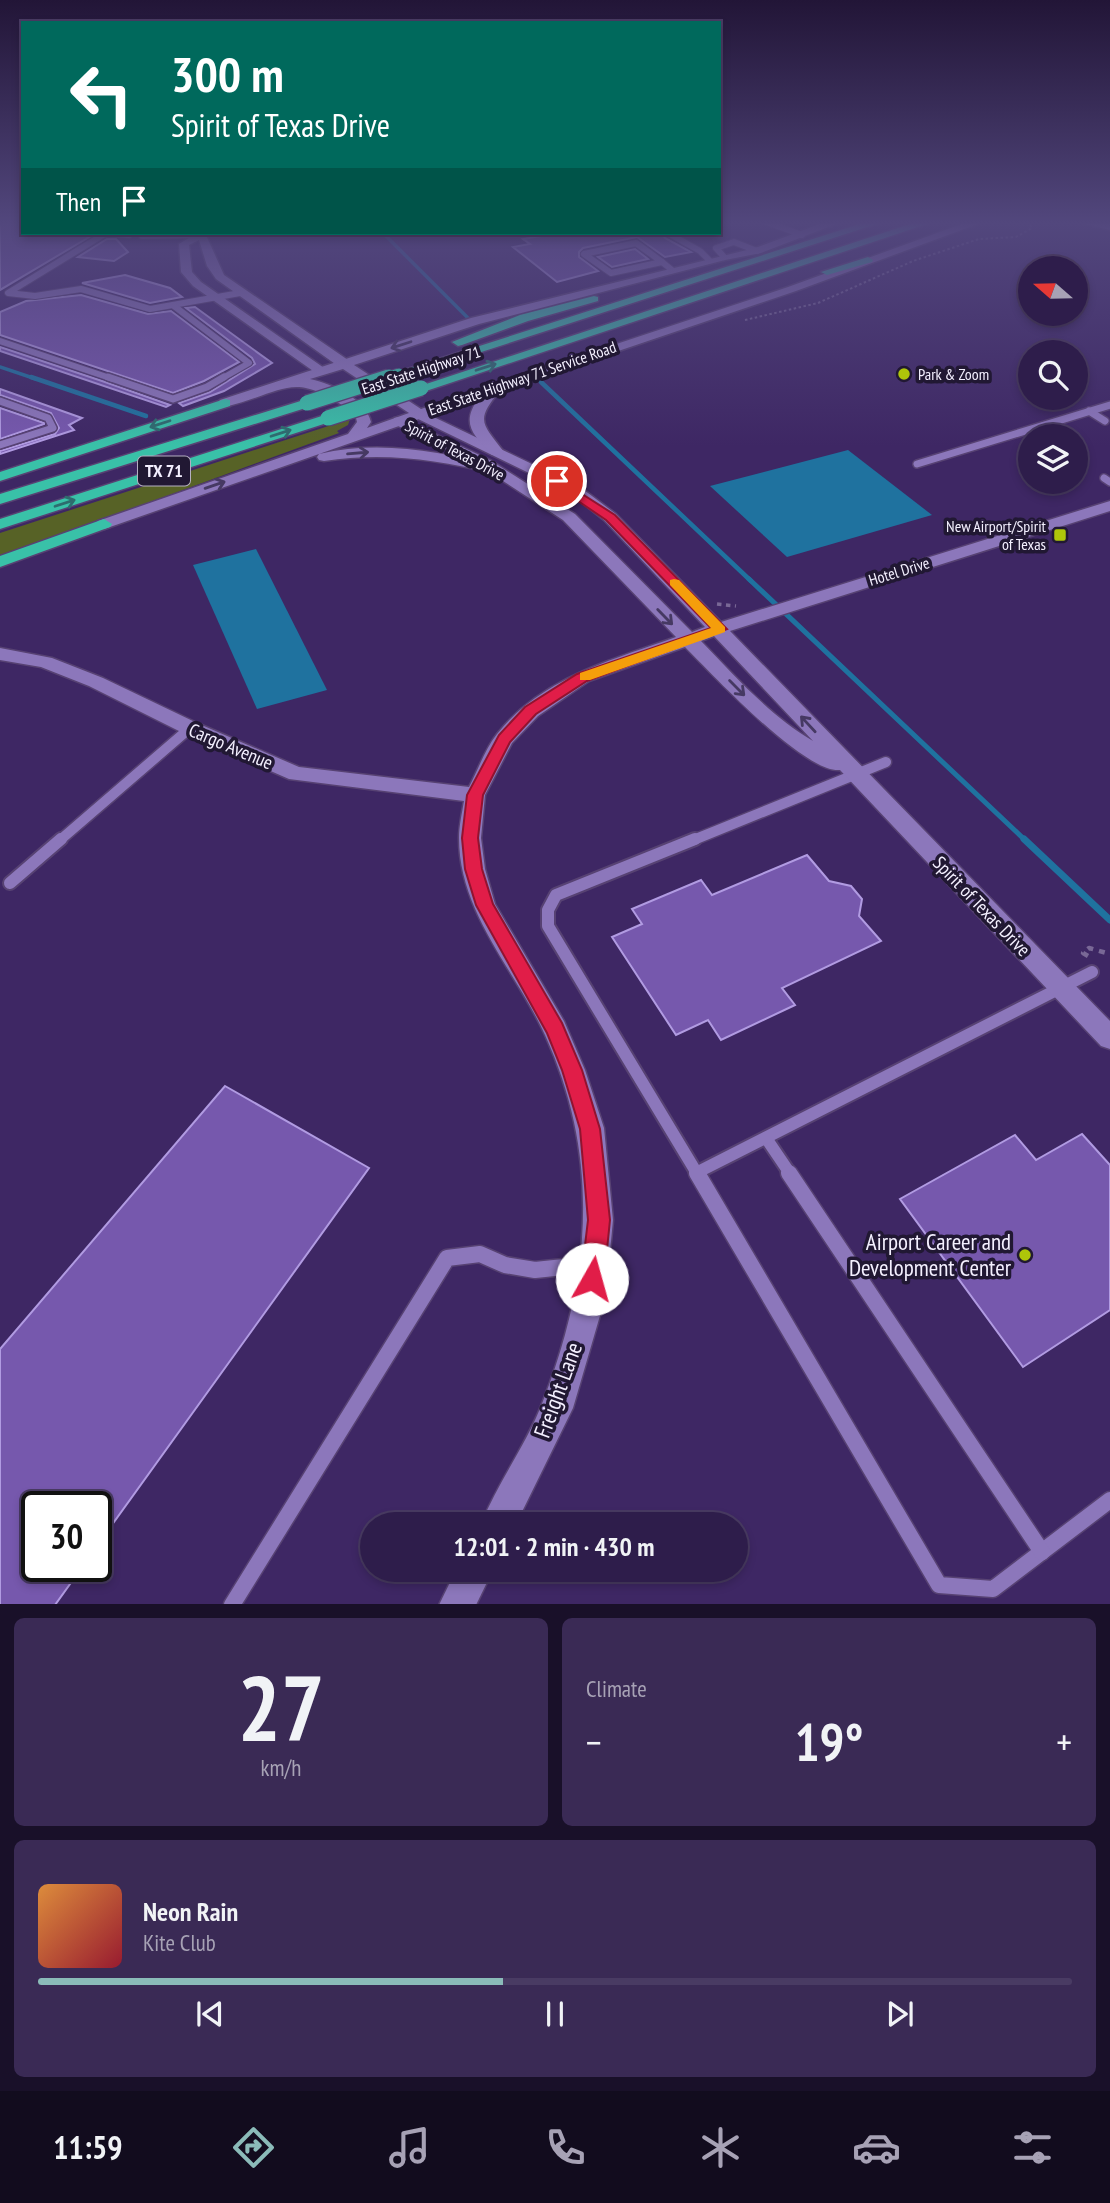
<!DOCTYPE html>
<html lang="en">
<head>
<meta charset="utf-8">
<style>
	body { margin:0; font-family:"PT Sans Narrow",sans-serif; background:#3a2a55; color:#f1f3f6; height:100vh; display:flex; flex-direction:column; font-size:26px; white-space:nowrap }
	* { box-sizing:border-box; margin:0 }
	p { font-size:23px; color:#a7a2b5 }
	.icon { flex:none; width:38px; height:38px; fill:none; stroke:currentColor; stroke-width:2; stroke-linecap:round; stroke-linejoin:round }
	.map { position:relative; height:1604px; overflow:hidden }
	.panel { display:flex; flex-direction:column; gap:14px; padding:14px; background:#191029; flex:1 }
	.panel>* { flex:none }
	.top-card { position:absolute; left:21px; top:21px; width:700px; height:214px; border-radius:0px; box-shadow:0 4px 10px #0003,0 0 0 2px #493b63; background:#00695c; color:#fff; overflow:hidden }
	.needle { width:46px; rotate:290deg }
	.controls { position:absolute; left:1018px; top:256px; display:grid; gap:14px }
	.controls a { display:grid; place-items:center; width:70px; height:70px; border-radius:50%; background:#2e1d4b; box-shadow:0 4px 10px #0003,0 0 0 2px #493b63; font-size:35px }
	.speed { position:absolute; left:21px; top:1491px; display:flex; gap:14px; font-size:35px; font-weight:700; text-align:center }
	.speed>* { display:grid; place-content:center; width:91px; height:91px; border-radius:50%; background:#2e1d4b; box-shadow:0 4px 10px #0003,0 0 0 2px #493b63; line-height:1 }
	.speed .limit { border:4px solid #111; border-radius:10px; background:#fff; color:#111 }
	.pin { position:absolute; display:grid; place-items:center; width:60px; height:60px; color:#fff; margin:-30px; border:4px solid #fff; border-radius:50%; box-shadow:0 2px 7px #0007 }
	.me { position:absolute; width:77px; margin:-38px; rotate:7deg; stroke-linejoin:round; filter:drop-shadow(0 0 5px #0008) }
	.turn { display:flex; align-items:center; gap:24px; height:147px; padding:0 35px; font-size:32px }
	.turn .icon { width:91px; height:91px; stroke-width:2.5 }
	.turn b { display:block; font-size:49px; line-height:60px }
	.then { display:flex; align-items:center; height:66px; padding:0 35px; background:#0003; gap:14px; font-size:26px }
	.big { font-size:52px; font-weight:700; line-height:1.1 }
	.panel .tile { flex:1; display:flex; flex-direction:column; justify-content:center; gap:10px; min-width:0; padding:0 24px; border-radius:10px; background:#3a2a55 }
	.panel .dial { align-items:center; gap:0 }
	.dial b { font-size:91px; line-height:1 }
	.song { display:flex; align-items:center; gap:21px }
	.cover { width:84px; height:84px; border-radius:10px; background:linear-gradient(135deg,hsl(30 70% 55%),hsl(350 70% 35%)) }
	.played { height:7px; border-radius:4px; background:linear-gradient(90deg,#8bbbb9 45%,#493b63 45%) }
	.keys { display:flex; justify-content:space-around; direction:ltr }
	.heat { display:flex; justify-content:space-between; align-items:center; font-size:38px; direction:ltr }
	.panel .tiles { flex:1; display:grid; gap:14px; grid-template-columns:1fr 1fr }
	.tile:last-child { grid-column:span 2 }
	.trip { position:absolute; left:360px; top:1512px; width:388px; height:70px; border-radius:35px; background:#2e1d4b; box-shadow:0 4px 10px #0003,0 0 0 2px #493b63; font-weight:700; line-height:70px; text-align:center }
	.menu { display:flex; height:112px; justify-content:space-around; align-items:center; background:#120c1e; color:#a7a2b5 }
	.menu .icon { width:49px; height:49px }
	.menu .selected { color:#8bbbb9 }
	.menu b { font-size:32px; color:#f1f3f6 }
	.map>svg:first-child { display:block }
</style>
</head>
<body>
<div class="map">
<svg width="1110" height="1605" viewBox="0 0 1110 1605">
	<rect width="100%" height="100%" fill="#3e2764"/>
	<path fill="#576226" d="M350 419 348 425 337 431 339 433 0 557V533Z"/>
	<g fill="#1f729f">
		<path d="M848 450 932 515 787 557 710 486Z"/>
		<path d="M256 549 327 690 257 709 193 565Z"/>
	</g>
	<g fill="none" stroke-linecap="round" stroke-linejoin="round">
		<g stroke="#1f729f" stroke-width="3.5">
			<path d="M383 233 468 318"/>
			<path d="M0 367 36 379"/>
		</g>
		<g stroke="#1f729f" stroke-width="4.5">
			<path d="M31 377 146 416"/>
			<path d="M541 382 751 581"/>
		</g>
		<path stroke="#1f729f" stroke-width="5" d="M749 579 1026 841"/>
		<path stroke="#1f729f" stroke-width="7" d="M1024 839 1110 920"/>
	</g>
	<g fill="#7658ad" stroke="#b19be2" stroke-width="2">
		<path d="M0 221H23V233H96L0 290Z"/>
		<path d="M559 233H662L665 238 691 252 665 257 637 237 583 248 579 252V257L598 271 557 282 513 247 530 244 523 239Z"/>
		<path d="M107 239H116L128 252 114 261 78 257Z"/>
		<path d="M635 249 648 259 612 267 598 257Z"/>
		<path d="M125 275 170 288 182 297 150 303 82 283Z"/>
		<path d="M81 295 148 314 171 311 239 362 204 381 173 393 0 335V312L26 301Z"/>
		<path d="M195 307 272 363 224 391 183 406 179 403 210 392 255 364 252 358 186 308Z"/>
		<path d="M0 347 105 382 170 405 166 407 0 351Z"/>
		<path d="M0 389 82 418 69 425 74 430 0 454V451L55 434 59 428 51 413 0 395Z"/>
		<path d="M0 408 44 423V424L0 439Z"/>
		<path d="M807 855 829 881 851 886 862 899 859 916 881 941 782 988 795 1005 721 1040 708 1020 676 1035 612 937 642 924 632 909 701 880 712 895Z"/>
		<path d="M225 1086 369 1168 96 1547V1507H37V1566H83L55 1605H0V1349Z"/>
		<path d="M1082 1134 1110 1165V1310L1023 1367 900 1199 1015 1135 1036 1160Z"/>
	</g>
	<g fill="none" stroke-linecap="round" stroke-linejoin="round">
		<defs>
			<g id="lane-far4">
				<path d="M764 221 802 235"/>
				<path d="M106 233 8 293 35 296 81 289 150 309 240 293"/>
				<path d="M107 233 129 235"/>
				<path d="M668 233 700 251 709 260"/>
				<path d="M142 236 201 235"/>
				<path d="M636 243 662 262 611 273 584 254Z"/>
				<path d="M724 257 716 248 734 242 757 251"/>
				<path d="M662 262 672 270"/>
				<path d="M174 306 249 363 221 379"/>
				<path d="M0 341 113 379"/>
			</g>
			<g id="lane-far3">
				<path d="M108 377 173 399 207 387 224 377"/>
				<path d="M0 401 48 418 53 428 0 445"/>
				<path d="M1089 411 1105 421"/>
				<path d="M917 464 1110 405"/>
				<path d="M1104 478 1110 482"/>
			</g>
			<g id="lane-far2">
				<path d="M59 841 190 728"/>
				<path d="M691 841 886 762"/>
			</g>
			<g id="lane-far1">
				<path d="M695 839 556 895 548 910V926L698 1175"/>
				<path d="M10 883 61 839"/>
				<path d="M766 1138 791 1175"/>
				<path d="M696 1173 1092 972"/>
			</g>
			<g id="lane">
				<path d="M697 1173 939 1585 993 1589 1110 1500"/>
				<path d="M789 1173 1042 1552"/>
				<path d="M232 1605 447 1258 480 1254 505 1265 535 1270 593 1264"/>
			</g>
			<g id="street">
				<path d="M197 233 206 235 224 275 348 360V366H338L216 279 207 266 199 240 189 245 192 272 201 282 327 370 326 373H316L193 286 181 272 179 244Z"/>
				<path d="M419 410 580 487 616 514 721 622 1110 501V511L730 631 1110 1021V1049L1101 1046 840 770C805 774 712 674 685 647L589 681 538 716 512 743 485 795 481 838 485 869 495 904 564 1021 585 1070 604 1128 613 1220 606 1295 573 1408 516 1524H481C498 1482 527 1444 543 1401 591 1277 601 1159 545 1035 516 971 459 913 459 838 459 826 462 813 464 801L289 779 183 733 89 686 41 667 0 660V648L52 658 103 678 197 723 299 767 469 787C478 770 485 749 497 734 541 678 612 660 676 637L563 520 480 466 394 424V418L399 417 490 460 575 514 692 632 705 627 604 520 570 493 414 417 412 414ZM714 636 813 741C770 716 735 676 701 641Z"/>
				<path d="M456 1570H493L476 1605H439Z"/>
			</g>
			<g id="secondary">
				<path d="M828 221H844L761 253 725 260 479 324 354 365 421 409 788 287 970 221H986L796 291 500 391C474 421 483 424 504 452L502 455H492C473 435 460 423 479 398L319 454C378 440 439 451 497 466L499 469 497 472 492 473C435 459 382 452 324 461L319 460 317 457 319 454 110 527 104 529 96 524 98 521 348 434 357 422 355 414C292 369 291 390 225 407L218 403 220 400 471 318 755 248ZM343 369 409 413 367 428 371 422C366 399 332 384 310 379Z"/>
				<path d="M1080 221 1110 224V230L1081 223Z"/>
			</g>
			<g id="highway">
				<path d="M869 221H886L404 377 399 378 392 374Z"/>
				<path d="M919 221H936L426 391 421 392 414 388Z"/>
				<path d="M868 257 873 260 872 262 827 275 821 272Z"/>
				<path d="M594 296 598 297V301L528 321 462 345 458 346 452 342 520 315Z"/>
				<path d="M225 399 230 400V406L0 481V472Z"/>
				<path d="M307 399 312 400V406L0 504V494Z"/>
				<path d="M328 414 335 418 333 421 0 529V519Z"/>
				<path d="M104 519 112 524 110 527 0 567V556Z"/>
			</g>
		</defs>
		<use href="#lane-far4" stroke="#574273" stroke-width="8"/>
		<use href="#lane-far3" stroke="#574273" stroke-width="10"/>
		<use href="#lane-far2" stroke="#574273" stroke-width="13"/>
		<use href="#lane-far1" stroke="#574273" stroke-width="16"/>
		<use href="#lane" stroke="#574273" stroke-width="19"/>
		<use href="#street" stroke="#574273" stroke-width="3"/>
		<use href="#secondary" stroke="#574273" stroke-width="3"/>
		<use href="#highway" stroke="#574273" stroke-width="3"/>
		<path stroke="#796896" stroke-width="2" stroke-dasharray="2.5 2.5" stroke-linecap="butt" d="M745 320 818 303 913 261 979 239 1016 237 1032 228 1028 221"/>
		<path stroke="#796896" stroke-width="3.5" stroke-dasharray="4.5 4.5" stroke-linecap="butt" d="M717 604 736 606"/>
		<path stroke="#796896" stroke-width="4.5" stroke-dasharray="6 6" stroke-linecap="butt" d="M1088 956 1083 953 1089 948 1110 954"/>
		<use href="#lane-far4" stroke="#8c77bb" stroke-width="6"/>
		<use href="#lane-far3" stroke="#8c77bb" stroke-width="7"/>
		<use href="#lane-far2" stroke="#8c77bb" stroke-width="10"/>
		<use href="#lane-far1" stroke="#8c77bb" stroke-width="12"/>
		<use href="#lane" stroke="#8c77bb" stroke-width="16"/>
		<use href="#street" fill="#8c77bb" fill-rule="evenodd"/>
		<use href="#secondary" fill="#8c77bb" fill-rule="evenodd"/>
		<use href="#highway" fill="#39c1a8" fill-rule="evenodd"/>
		<defs>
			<path id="highway-bridge-far1" d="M383 379 399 374"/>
			<g id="highway-bridge">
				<path d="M307 403 389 377"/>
				<path d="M328 418 421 388"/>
			</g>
		</defs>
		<use href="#highway-bridge-far1" stroke="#574273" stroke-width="13" stroke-linecap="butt"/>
		<use href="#highway-bridge" stroke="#574273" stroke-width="18" stroke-linecap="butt"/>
		<use href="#highway-bridge-far1" stroke="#39c1a8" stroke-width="11"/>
		<use href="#highway-bridge" stroke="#39c1a8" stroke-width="15"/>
	</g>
	<defs><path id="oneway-shaft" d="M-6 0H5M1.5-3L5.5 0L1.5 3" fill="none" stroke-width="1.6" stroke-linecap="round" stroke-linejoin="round" transform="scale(1.75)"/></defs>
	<g stroke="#463963">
		<use href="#oneway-shaft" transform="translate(401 345) rotate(162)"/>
		<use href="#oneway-shaft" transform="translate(358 453) rotate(-5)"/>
		<use href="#oneway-shaft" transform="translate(215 485) rotate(-19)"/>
		<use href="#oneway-shaft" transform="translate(665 617) rotate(46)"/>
		<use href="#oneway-shaft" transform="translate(737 688) rotate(45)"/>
		<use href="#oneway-shaft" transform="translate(808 724) rotate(-133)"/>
	</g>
	<g stroke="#2d6c6e">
		<use href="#oneway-shaft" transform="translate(486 367) rotate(-18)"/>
		<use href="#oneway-shaft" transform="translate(160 424) rotate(162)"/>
		<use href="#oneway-shaft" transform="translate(281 433) rotate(-18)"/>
		<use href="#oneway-shaft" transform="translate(65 503) rotate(-18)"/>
	</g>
	<linearGradient id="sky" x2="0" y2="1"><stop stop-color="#221537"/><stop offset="0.5" stop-color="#52477d"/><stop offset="1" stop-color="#52477d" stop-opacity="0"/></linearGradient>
	<rect width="1110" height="446" fill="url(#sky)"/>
	<path fill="#e11d48" stroke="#92132f" stroke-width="2" d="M557 478 615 515 727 629 587 681 536 714 510 742 483 795 478 838 482 869 493 904 562 1023 582 1070 600 1129 610 1220 604 1279 600 1287 592 1291 584 1287 581 1279 588 1220 580 1129 562 1070 547 1033 476 905 465 869 462 838 467 795 499 735 525 707 577 674 711 628 606 520 553 484V479Z"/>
	<path fill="#f59e0b" d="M674 579 679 580 725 627V632L590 680H580V673L711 628 670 585V580Z"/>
	<g fill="#aec60a" stroke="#211833" stroke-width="2.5">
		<circle cx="904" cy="374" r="7"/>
		<rect x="1053" y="528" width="14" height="14" rx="3.5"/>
		<circle cx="1025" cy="1255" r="7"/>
	</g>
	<g text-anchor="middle" stroke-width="7" stroke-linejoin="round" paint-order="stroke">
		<g font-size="16" fill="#f4f0ff" stroke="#211833">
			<text transform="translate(421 370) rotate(-18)" y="6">East State Highway 71</text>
			<text transform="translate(522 378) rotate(-19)" y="6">East State Highway 71 Service Road</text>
			<text transform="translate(455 450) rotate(28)" y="6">Spirit of Texas Drive</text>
			<text transform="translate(899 571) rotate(-17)" y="6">Hotel Drive</text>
		</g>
		<g font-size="16" fill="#f4f0ff" stroke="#211833" text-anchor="start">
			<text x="918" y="380">Park &amp; Zoom</text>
			<text x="1046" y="532" text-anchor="end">New Airport/Spirit<tspan x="1046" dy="18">of Texas</tspan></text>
		</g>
		<rect fill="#211833" stroke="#b5afc2" stroke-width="2" x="138" y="456.5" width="52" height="29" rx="5"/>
		<g font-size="18" font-weight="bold" fill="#f4f0ff">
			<text x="164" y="477">TX 71</text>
		</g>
		<g font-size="19" fill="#f4f0ff" stroke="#211833">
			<text transform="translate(231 746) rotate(23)" y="7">Cargo Avenue</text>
			<text transform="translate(982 906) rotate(46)" y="7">Spirit of Texas Drive</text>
		</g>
		<g font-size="23" fill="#f4f0ff" stroke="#211833" text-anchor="end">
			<text x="1011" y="1250">Airport Career and<tspan x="1011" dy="26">Development Center</tspan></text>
		</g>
		<g font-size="23" fill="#f4f0ff" stroke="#211833">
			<text transform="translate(558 1390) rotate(-70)" y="8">Freight Lane</text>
		</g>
	</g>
</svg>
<div class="controls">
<a><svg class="needle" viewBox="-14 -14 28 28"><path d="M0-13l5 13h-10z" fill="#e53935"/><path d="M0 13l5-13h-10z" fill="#a7a2b5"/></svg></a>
<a><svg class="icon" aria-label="search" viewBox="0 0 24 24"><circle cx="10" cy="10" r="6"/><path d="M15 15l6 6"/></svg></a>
<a><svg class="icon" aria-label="layers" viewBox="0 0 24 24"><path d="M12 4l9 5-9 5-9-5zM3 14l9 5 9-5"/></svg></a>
</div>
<div class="speed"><div class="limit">30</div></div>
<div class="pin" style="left:557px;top:481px;background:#d93025"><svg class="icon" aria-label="arrive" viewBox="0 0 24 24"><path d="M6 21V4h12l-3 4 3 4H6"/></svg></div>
<svg class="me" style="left:592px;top:1279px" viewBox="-20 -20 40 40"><circle r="19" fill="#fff"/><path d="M0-13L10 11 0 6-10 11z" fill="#e11d48"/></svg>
<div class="trip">12:01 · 2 min · 430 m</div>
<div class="top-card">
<div class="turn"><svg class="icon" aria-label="left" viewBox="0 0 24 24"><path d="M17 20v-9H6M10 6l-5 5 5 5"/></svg><div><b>300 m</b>Spirit of Texas Drive</div></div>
<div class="then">Then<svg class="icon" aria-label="arrive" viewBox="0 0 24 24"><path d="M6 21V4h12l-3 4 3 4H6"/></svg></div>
</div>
</div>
<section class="panel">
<div class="tiles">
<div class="tile dial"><b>27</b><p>km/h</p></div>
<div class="tile"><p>Climate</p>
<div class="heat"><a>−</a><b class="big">19°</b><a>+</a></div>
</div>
<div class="tile">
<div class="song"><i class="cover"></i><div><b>Neon Rain</b><p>Kite Club</p></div></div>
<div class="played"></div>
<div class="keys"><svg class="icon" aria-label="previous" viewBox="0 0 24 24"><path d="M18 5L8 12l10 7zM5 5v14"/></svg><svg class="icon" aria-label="pause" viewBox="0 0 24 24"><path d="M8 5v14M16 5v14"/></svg><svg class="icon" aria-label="next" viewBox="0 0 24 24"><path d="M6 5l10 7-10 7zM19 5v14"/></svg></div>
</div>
</div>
</section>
<nav class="menu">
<b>11:59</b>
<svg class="icon selected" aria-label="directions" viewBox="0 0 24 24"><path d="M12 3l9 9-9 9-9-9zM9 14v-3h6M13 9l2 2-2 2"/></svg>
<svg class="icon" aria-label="music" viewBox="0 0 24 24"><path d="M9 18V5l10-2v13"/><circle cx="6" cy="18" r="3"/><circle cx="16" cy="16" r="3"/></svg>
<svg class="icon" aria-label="phone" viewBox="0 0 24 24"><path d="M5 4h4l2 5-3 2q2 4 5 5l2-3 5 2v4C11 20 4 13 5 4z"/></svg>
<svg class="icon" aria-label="climate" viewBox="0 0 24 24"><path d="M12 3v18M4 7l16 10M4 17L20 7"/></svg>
<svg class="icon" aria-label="car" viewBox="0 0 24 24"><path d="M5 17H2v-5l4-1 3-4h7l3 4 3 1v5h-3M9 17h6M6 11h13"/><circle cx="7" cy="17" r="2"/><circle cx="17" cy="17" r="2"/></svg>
<svg class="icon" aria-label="filters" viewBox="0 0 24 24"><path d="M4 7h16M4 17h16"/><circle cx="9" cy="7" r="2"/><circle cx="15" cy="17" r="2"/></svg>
</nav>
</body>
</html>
